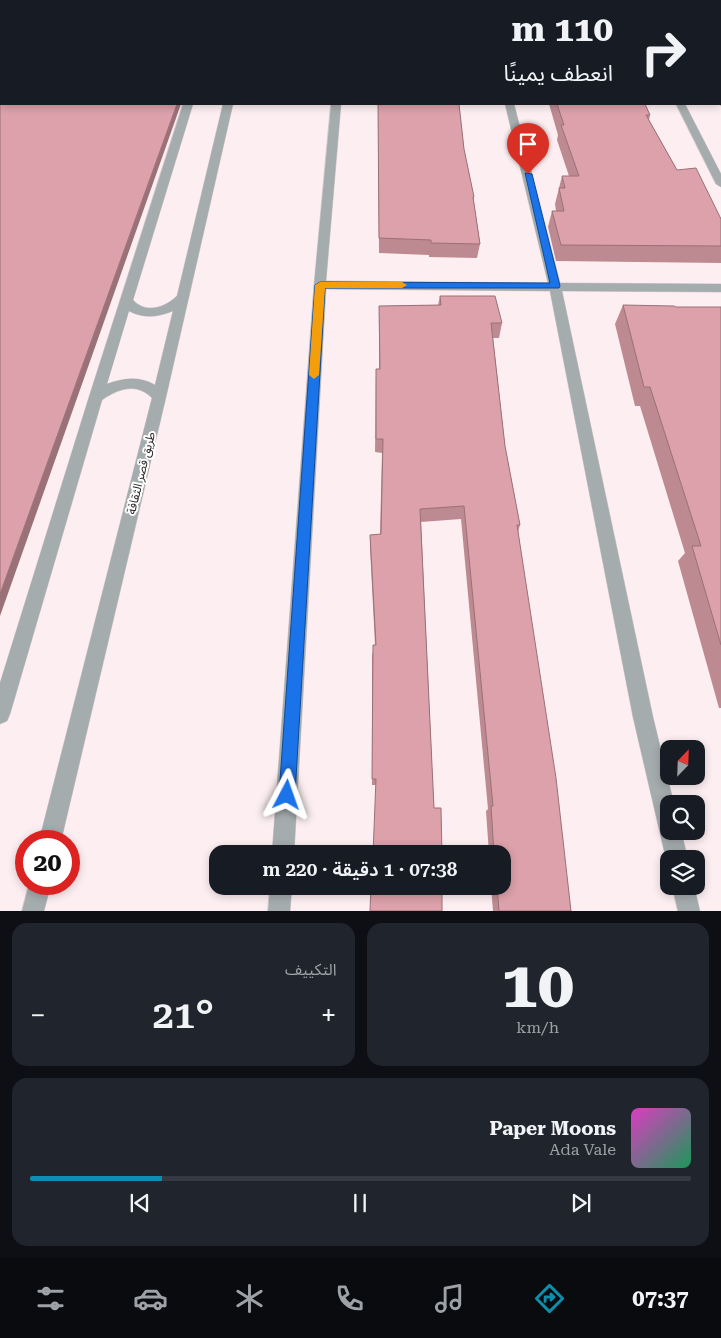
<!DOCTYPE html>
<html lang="ar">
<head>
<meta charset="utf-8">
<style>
	body { margin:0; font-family:"Roboto Serif","Noto Sans Arabic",serif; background:#20242c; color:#f1f3f6; direction:rtl; height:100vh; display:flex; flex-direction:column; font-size:19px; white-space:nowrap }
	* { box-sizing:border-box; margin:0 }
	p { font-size:16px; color:#9ea1a6 }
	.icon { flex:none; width:28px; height:28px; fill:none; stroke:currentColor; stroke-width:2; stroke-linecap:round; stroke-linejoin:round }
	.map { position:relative; height:911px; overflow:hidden; direction:ltr }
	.details { display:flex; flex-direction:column; gap:12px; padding:12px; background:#0d0f14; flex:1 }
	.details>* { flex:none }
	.top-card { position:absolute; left:0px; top:0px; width:721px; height:105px; box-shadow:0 2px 8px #0003; direction:rtl; background:#171b24; color:#f1f3f6; overflow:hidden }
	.needle { width:32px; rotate:23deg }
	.tools { position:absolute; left:660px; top:740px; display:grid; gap:10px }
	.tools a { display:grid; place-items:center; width:45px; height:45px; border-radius:10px; background:#171b24; box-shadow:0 2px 8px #0003; font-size:25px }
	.speed { position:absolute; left:15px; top:830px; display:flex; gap:10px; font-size:25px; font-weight:700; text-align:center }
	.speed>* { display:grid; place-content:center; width:65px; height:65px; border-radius:50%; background:#171b24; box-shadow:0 2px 8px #0003; line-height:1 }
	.speed .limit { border:8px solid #d22; background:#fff; color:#111 }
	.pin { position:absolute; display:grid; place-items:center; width:42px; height:42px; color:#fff; margin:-51px -21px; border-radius:50% 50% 50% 0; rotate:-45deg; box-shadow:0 0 5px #0007 }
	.pin .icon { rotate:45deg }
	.me { position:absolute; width:55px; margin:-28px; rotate:4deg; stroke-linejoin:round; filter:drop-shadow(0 0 4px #0008) }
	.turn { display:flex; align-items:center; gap:18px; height:105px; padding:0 25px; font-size:22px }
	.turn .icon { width:65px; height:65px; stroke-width:2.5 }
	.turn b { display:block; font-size:35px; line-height:42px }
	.big { font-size:38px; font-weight:600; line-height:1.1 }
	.details .card { flex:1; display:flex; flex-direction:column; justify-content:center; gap:8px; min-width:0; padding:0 18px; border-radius:15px; background:#20242c }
	.details .dial { align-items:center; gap:0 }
	.dial b { font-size:65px; line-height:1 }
	.song { display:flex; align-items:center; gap:15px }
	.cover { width:60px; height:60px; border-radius:8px; background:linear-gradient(135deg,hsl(310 70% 55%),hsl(150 70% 35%)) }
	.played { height:5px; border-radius:2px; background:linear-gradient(90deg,#0c8ead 20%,#363941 20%) }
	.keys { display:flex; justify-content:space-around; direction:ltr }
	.heat { display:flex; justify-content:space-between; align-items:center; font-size:28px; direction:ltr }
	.details .tiles { flex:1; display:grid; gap:12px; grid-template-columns:1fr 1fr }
	.card:last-child { grid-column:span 2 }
	.trip { position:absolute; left:209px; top:845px; width:302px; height:50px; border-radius:15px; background:#171b24; box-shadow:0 2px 8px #0003; font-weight:600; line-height:50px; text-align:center; direction:rtl }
	.tabs { display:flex; height:80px; justify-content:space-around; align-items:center; background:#090b0e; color:#9ea1a6 }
	.tabs .icon { width:35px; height:35px }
	.tabs .current { color:#0c8ead }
	.tabs b { font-size:22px; color:#f1f3f6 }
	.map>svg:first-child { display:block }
</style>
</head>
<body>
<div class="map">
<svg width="721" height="911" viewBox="0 0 721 911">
	<rect width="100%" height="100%" fill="#fdeff1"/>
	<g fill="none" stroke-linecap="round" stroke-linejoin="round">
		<defs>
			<g id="minor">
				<rect x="217" y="0" width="8" height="1"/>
				<path d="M480 0H488L489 1H481Z"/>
				<rect x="622" y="0" width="8" height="1"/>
				<path d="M183 104H193L133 300C146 314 164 308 177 296L223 104H233L166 397 61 841H39L152 398C136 382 118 389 102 400L10 714 7 721 0 724V683L89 397ZM129 311C144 319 158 317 173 311L155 385C139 376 124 378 107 384Z"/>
				<path d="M331 104H341L326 281 548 283 505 104H514L560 283 721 284V292L562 291 653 717 674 804H669V831H681L688 859H669V865L666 859 633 717 550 291 326 289 294 854H272L314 285Z"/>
				<path d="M676 104H685L721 174V187L716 184Z"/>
				<path d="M29 884H51L44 911H22Z"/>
				<path d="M270 886H292L290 911H268Z"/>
				<path d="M672 886H694L700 911H678Z"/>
			</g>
		</defs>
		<use href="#minor" stroke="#d7cacc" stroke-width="1"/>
		<use href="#minor" fill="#a5acae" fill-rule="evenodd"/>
	</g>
	<g fill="#bd8a92">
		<path d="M656 0H721V106L719 104H720V1H657Z"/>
		<path d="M378 104H459L464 149 474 197V203L480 244 477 258 429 257V255L379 253Z"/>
		<path d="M549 104H645L650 115 649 120 677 170 716 210 721 219V263L556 261 548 227 552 211H556L555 204 562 176H569L557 140 558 135Z"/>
		<path d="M440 296 502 323 499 338H493L505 446 520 525 518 532 571 911H493L491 886H502V854H489L486 811 488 809 461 519 421 522 434 808 442 854 376 785H372V655L375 645 370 547V535L380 534 382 453 375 452 376 369H379V306L438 305Z"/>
		<path d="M623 305 676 307H721V708H719L678 561 685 553 640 406H635L615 324Z"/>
	</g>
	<path fill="#9a7177" d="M177 104H181L0 616V594Z"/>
	<g fill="#dca1aa" stroke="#9a7177">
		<path d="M0 0H214V1H1V104H177L0 594Z"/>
		<rect x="360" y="0" width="104" height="1"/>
		<path d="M522 0H598L599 1H522Z"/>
		<path d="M669 0H721V83L720 82V1H670Z"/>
		<path d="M378 104H459L464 149 474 197H473L480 244 431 243V240L379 238Z"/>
		<path d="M557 104H645L650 115H646L677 170 696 168 721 219V246L561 245 552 211H564L559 188H565L562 176H579L561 125H564Z"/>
		<path d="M440 296H495L502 323H491L505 446 520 525H517L556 778 571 911H499L497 886H502V854H494L491 806H493L464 506 420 509 434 808H441L442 854H373L376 779H372L373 645H376L370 535 381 534 383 439H376V369H380L379 306 441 305Z"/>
		<path d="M623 305 674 306 676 307H721V645L692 546H701L650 387H644Z"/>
		<path d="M371 886H442V911H370Z"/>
	</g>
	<path fill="#1a73e8" stroke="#114b97" d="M525 173 532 174 560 286 559 288H325L295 795 293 800 287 803 281 800 279 795 315 285 320 282 550 283Z"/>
	<path fill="#f59e0b" d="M320 282H402L407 285 402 288H325L319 375 314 379 309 375 315 285Z"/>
	<g text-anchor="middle" stroke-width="4" stroke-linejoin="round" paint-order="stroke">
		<g font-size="12" fill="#2a2425" stroke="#fff">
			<text transform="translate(141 473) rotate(-76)" y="4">طريق قصر الثقافة</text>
		</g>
	</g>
</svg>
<div class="tools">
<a><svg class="needle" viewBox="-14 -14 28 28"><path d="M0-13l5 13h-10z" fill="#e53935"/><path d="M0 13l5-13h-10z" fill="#9ea1a6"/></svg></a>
<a><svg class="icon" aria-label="search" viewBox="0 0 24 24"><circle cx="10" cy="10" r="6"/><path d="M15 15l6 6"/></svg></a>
<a><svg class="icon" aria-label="layers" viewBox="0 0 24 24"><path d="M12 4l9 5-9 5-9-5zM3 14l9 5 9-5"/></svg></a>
</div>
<div class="speed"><div class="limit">20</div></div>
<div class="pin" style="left:528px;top:174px;background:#d93025"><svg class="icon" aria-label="arrive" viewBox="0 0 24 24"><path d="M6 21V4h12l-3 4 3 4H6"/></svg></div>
<svg class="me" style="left:287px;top:795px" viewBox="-20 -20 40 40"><path d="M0-17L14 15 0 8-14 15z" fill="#1a73e8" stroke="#fff" stroke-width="4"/></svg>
<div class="trip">07:38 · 1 دقيقة · 220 m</div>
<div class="top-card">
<div class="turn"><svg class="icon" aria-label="right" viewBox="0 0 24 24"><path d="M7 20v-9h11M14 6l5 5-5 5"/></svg><div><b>110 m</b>انعطف يمينًا</div></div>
</div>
</div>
<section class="details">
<div class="tiles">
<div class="card dial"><b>10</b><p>km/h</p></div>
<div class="card"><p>التكييف</p>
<div class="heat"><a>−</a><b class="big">21°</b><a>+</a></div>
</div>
<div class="card">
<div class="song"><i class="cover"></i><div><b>Paper Moons</b><p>Ada Vale</p></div></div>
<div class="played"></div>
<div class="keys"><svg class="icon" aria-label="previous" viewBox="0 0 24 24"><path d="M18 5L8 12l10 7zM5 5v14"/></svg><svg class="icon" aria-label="pause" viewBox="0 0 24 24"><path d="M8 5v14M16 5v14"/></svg><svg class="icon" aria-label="next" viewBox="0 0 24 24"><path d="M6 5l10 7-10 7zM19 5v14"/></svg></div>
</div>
</div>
</section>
<nav class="tabs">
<b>07:37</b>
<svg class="icon current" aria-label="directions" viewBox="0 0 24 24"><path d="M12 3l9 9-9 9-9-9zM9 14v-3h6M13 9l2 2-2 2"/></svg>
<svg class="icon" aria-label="music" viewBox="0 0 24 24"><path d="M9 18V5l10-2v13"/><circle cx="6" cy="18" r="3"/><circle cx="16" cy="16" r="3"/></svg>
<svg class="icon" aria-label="phone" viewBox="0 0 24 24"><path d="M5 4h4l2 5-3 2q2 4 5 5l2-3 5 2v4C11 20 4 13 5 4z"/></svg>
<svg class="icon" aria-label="climate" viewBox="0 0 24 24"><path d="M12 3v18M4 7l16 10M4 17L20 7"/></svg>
<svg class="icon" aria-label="car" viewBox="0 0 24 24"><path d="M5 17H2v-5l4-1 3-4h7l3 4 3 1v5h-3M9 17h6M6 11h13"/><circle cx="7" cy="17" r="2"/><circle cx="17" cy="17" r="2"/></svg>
<svg class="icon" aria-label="filters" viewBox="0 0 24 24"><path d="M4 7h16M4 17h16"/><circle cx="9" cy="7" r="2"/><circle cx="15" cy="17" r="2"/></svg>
</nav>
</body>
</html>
